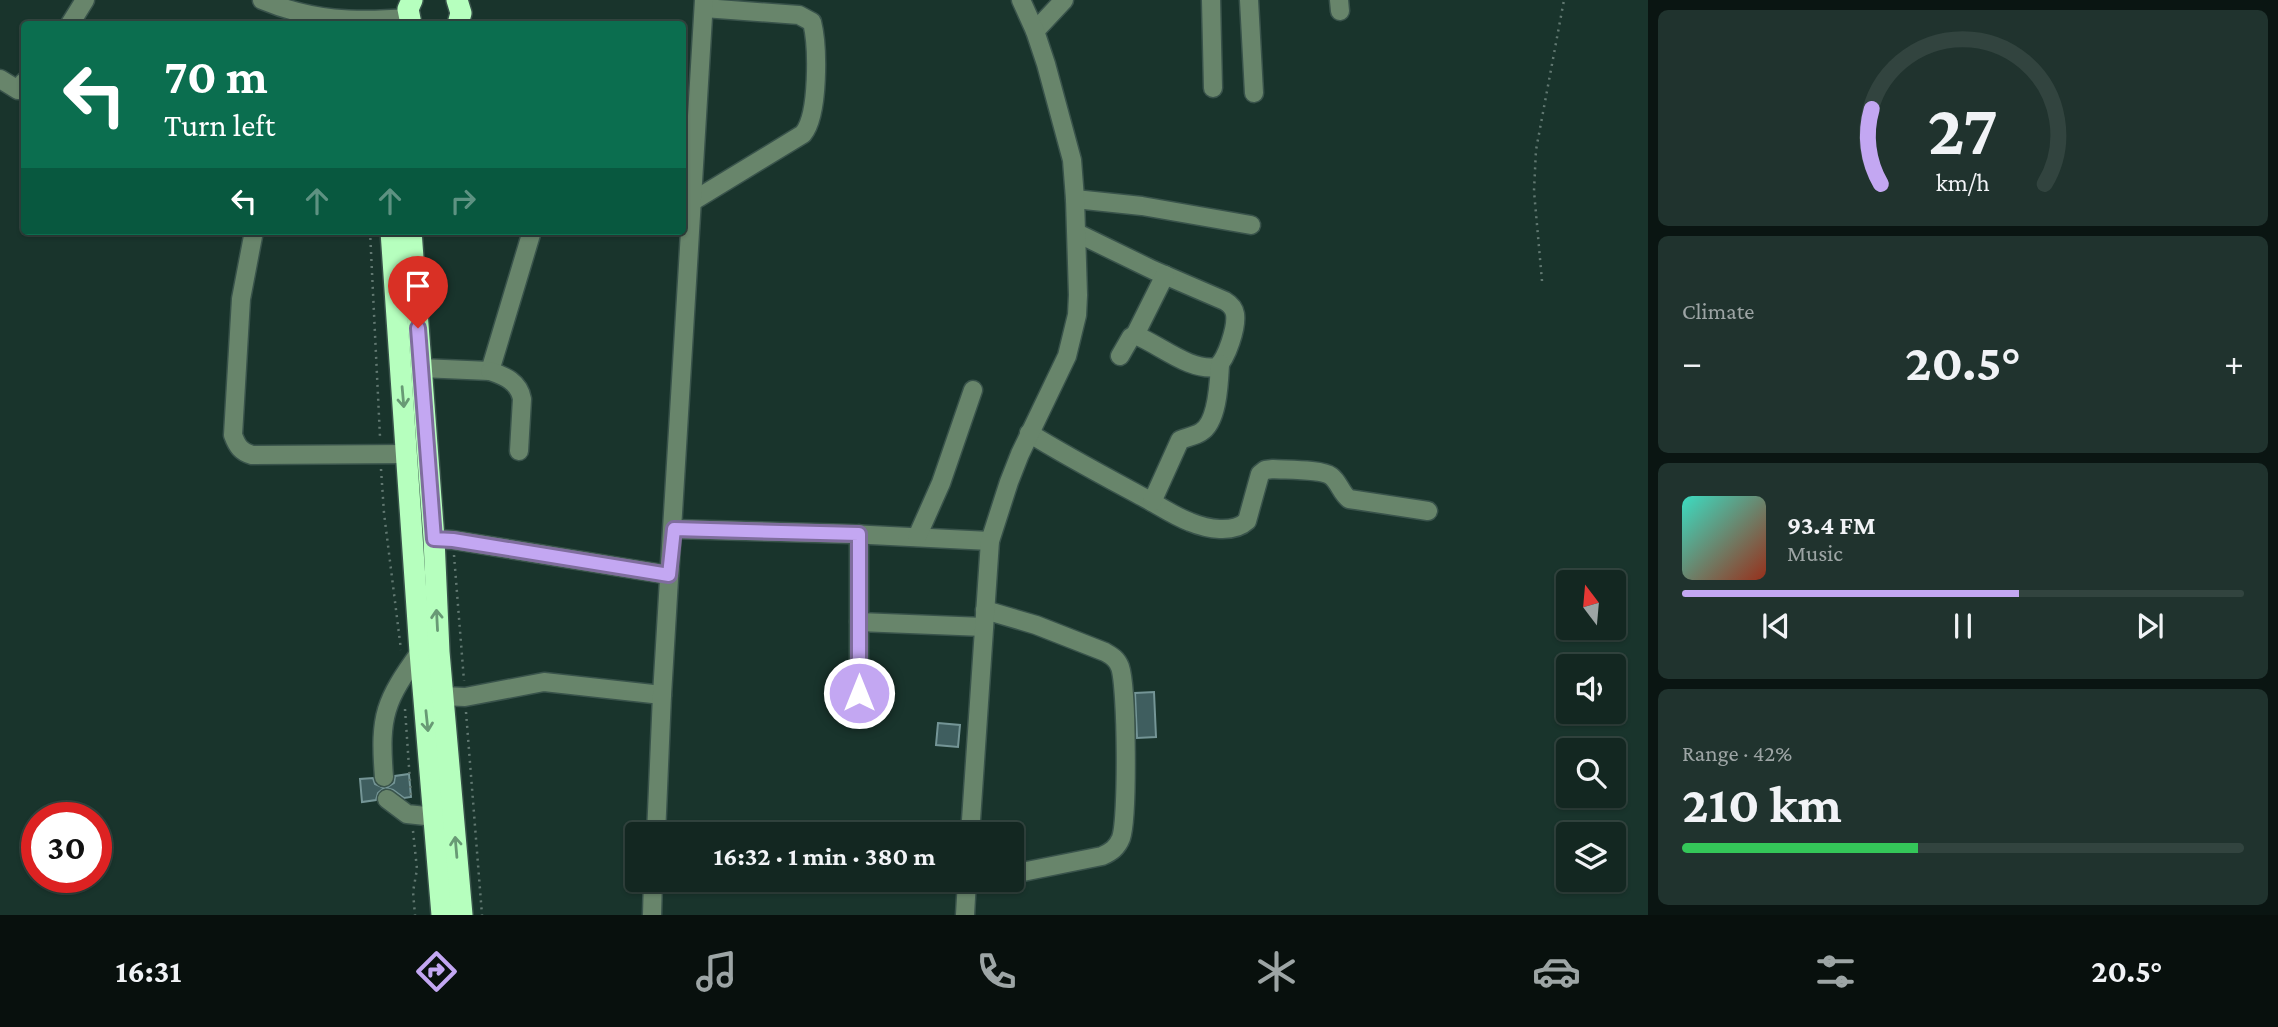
<!DOCTYPE html>
<html lang="en">
<head>
<meta charset="utf-8">
<style>
	body { margin:0; font-family:"Crimson Pro",serif; background:#20332e; color:#f1f3f6; height:100vh; display:flex; flex-direction:column; font-size:26px; white-space:nowrap }
	* { box-sizing:border-box; margin:0 }
	p { font-size:23px; color:#9da5a5 }
	.icon { flex:none; width:38px; height:38px; fill:none; stroke:currentColor; stroke-width:2; stroke-linecap:round; stroke-linejoin:round }
	.map { position:relative; flex:1; overflow:hidden }
	.details { display:flex; flex-direction:column; gap:10px; padding:10px; background:#0a1512; width:630px }
	.details>* { flex:none }
	.top-card { position:absolute; left:21px; top:21px; width:665px; height:214px; border-radius:7px; box-shadow:0 2px 5px #0004,0 0 0 2px #32443f; background:#0b6e4f; color:#fff; overflow:hidden }
	.needle { width:46px; rotate:344deg }
	.tools { position:absolute; left:1556px; top:570px; display:grid; gap:14px }
	.tools a { display:grid; place-items:center; width:70px; height:70px; border-radius:7px; background:#132721; box-shadow:0 2px 5px #0004,0 0 0 2px #32443f; font-size:35px }
	.speed { position:absolute; left:21px; top:802px; display:flex; gap:14px; font-size:35px; font-weight:700; text-align:center }
	.speed>* { display:grid; place-content:center; width:91px; height:91px; border-radius:50%; background:#132721; box-shadow:0 2px 5px #0004,0 0 0 2px #32443f; line-height:1 }
	.speed .limit { border:10px solid #d22; background:#fff; color:#111 }
	.pin { position:absolute; display:grid; place-items:center; width:60px; height:60px; color:#fff; margin:-72px -30px; border-radius:50% 50% 50% 0; rotate:-45deg; box-shadow:0 0 7px #0007 }
	.pin .icon { rotate:45deg }
	.me { position:absolute; width:77px; margin:-38px; rotate:0deg; stroke-linejoin:round; filter:drop-shadow(0 0 5px #0008) }
	.turn { display:flex; align-items:center; gap:24px; height:147px; padding:0 28px; font-size:32px }
	.turn .icon { width:91px; height:91px; stroke-width:2.5 }
	.turn b { display:block; font-size:49px; line-height:60px }
	.lanes { display:flex; align-items:center; height:66px; padding:0 28px; background:#0003; justify-content:center; gap:35px; direction:ltr }
	.lanes .off { opacity:.35 }
	.big { font-size:52px; font-weight:700; line-height:1.1 }
	.details .card { flex:1; display:flex; flex-direction:column; justify-content:center; gap:10px; min-width:0; padding:0 24px; border-radius:10px; background:#20332e }
	.details .dial { align-items:center; gap:0 }
	.dial svg { height:182px; overflow:visible; fill:none; stroke:#32443f; stroke-width:7; stroke-linecap:round; text-anchor:middle }
	.dial text { fill:#f1f3f6; stroke:none }
	.song { display:flex; align-items:center; gap:21px }
	.cover { width:84px; height:84px; border-radius:10px; background:linear-gradient(135deg,hsl(170 70% 55%),hsl(10 70% 35%)) }
	.played { height:7px; border-radius:4px; background:linear-gradient(90deg,#c3a7f2 60%,#32443f 60%) }
	.keys { display:flex; justify-content:space-around; direction:ltr }
	.heat { display:flex; justify-content:space-between; align-items:center; font-size:38px; direction:ltr }
	.charge { height:10px; border-radius:5px; background:linear-gradient(90deg,#34c759 42%,#32443f 0) }
	.trip { position:absolute; left:625px; top:822px; width:399px; height:70px; border-radius:7px; background:#132721; box-shadow:0 2px 5px #0004,0 0 0 2px #32443f; font-weight:700; line-height:70px; text-align:center }
	.tab-bar { display:flex; height:112px; justify-content:space-around; align-items:center; background:#08100d; color:#9da5a5 }
	.tab-bar .icon { width:49px; height:49px }
	.tab-bar .current { color:#c3a7f2 }
	.tab-bar b { font-size:32px; color:#f1f3f6 }
	main { display:flex; flex:1; min-height:0 }
	.map>svg:first-child { display:block }
</style>
</head>
<body>
<main>
<div class="map">
<svg width="1648" height="915" viewBox="0 0 1648 915">
	<rect width="100%" height="100%" fill="#19342c"/>
	<g fill="#3f5e5f" stroke="#749596" stroke-width="2">
		<path d="M1154 692 1156 737 1137 738 1135 693Z"/>
		<path d="M938 723 960 725 958 747 936 745Z"/>
		<path d="M409 774 411 797 404 798 393 790 386 788 394 783 395 776Z"/>
		<path d="M373 778 375 784 384 788 378 793 376 800 362 802 360 779Z"/>
	</g>
	<g fill="none" stroke-linecap="round" stroke-linejoin="round">
		<defs>
			<g id="minor">
				<path d="M262 0C312 21 355 22 408 18"/>
				<path d="M1211 0 1213 88"/>
				<path d="M1249 0 1254 93"/>
				<path d="M1339 0 1340 11"/>
				<path d="M70 24 85 0"/>
				<path d="M1035 31 1064 0"/>
				<path d="M0 79 18 90 24 82"/>
				<path d="M1075 199 1142 206 1251 225"/>
				<path d="M693 201 803 134C819 115 818 46 812 22L799 15 704 8"/>
				<path d="M254 231 241 299 233 435C237 446 241 452 252 455L407 454"/>
				<path d="M1077 233 1153 270 1225 301C1230 304 1234 308 1235 314 1237 327 1227 358 1217 367 1190 372 1159 344 1135 335L1131 337 1120 356"/>
				<path d="M1135 335 1165 275"/>
				<path d="M421 368 490 371 532 231"/>
				<path d="M490 371C505 376 519 382 522 399L519 451"/>
				<path d="M1029 433C1066 456 1104 476 1143 497 1158 505 1174 516 1190 522 1207 529 1233 534 1247 521L1260 474 1265 470 1273 469C1286 470 1322 469 1331 476 1339 482 1341 493 1349 499L1428 511"/>
				<path d="M1152 502 1180 440C1187 437 1195 436 1201 432 1218 422 1219 382 1220 364"/>
				<path d="M674 529 850 534 990 541"/>
				<path d="M859 534V693"/>
				<path d="M917 537 941 483 973 390"/>
				<path d="M434 539 453 540 669 575"/>
				<path d="M985 610 1036 625 1105 652C1112 656 1117 659 1120 667 1127 687 1128 818 1121 838 1117 848 1111 852 1102 856L1012 874"/>
				<path d="M859 622 984 627"/>
				<path d="M442 696 465 697 544 682 662 695"/>
				<path d="M384 777C379 715 385 701 420 652"/>
				<path d="M387 799 407 814 435 817"/>
				<path d="M656 835 662 695 704 0"/>
				<path d="M970 835 990 541 1009 482 1020 454 1067 356 1077 315 1078 295 1075 199 1072 160 1046 64 1035 31 1021 0"/>
				<path d="M652 915 653 880"/>
				<path d="M965 915 967 880"/>
			</g>
			<g id="highway">
				<path d="M457 0 461 13 458 24"/>
				<path d="M411 24 408 9 412 0"/>
				<path d="M391 231 420 652 442 915"/>
				<path d="M411 231 434 539 439 652 462 915"/>
			</g>
		</defs>
		<use href="#minor" stroke="#39534b" stroke-width="21"/>
		<use href="#highway" stroke="#39534b" stroke-width="24"/>
		<g stroke="#617871" stroke-width="2.5" stroke-dasharray="2 5" stroke-linecap="butt">
			<path d="M370 231 380 437"/>
			<path d="M1542 281 1534 191 1536 150 1564 0"/>
			<path d="M381 469 384 513 401 650"/>
			<path d="M454 555 464 681"/>
			<path d="M405 709 411 796"/>
			<path d="M466 712 482 915"/>
			<path d="M413 831 417 869 413 892 415 915"/>
		</g>
		<use href="#minor" stroke="#68856b" stroke-width="18"/>
		<use href="#highway" stroke="#b6ffbe" stroke-width="21"/>
	</g>
	<defs><path id="oneway-shaft" d="M-6 0H5M1.5-3L5.5 0L1.5 3" fill="none" stroke-width="1.6" stroke-linecap="round" stroke-linejoin="round" transform="scale(1.75)"/></defs>
	<g stroke="#689a75">
		<use href="#oneway-shaft" transform="translate(403 397) rotate(85)"/>
		<use href="#oneway-shaft" transform="translate(437 620) rotate(-93)"/>
		<use href="#oneway-shaft" transform="translate(427 721) rotate(84)"/>
		<use href="#oneway-shaft" transform="translate(456 847) rotate(-95)"/>
	</g>
	<g fill="none" stroke-linecap="round" stroke-linejoin="round">
		<defs>
			<path id="route" d="M418 328 434 539 453 540 669 575 674 529 859 534V693"/>
		</defs>
		<use href="#route" stroke="#7f6d9d" stroke-width="18"/>
		<use href="#route" stroke="#c3a7f2" stroke-width="12"/>
	</g>
</svg>
<div class="tools">
<a><svg class="needle" viewBox="-14 -14 28 28"><path d="M0-13l5 13h-10z" fill="#e53935"/><path d="M0 13l5-13h-10z" fill="#9da5a5"/></svg></a>
<a><svg class="icon" aria-label="sound" viewBox="0 0 24 24"><path d="M4 9h4l5-4v14l-5-4H4zM17 9q2 3 0 6"/></svg></a>
<a><svg class="icon" aria-label="search" viewBox="0 0 24 24"><circle cx="10" cy="10" r="6"/><path d="M15 15l6 6"/></svg></a>
<a><svg class="icon" aria-label="layers" viewBox="0 0 24 24"><path d="M12 4l9 5-9 5-9-5zM3 14l9 5 9-5"/></svg></a>
</div>
<div class="speed"><div class="limit">30</div></div>
<div class="pin" style="left:418px;top:328px;background:#d93025"><svg class="icon" aria-label="arrive" viewBox="0 0 24 24"><path d="M6 21V4h12l-3 4 3 4H6"/></svg></div>
<svg class="me" style="left:859px;top:693px" viewBox="-20 -20 40 40"><circle r="17" fill="#c3a7f2" stroke="#fff" stroke-width="3"/><path d="M0-11L8 9 0 5-8 9z" fill="#fff"/></svg>
<div class="trip">16:32 · 1 min · 380 m</div>
<div class="top-card">
<div class="turn"><svg class="icon" aria-label="left" viewBox="0 0 24 24"><path d="M17 20v-9H6M10 6l-5 5 5 5"/></svg><div><b>70 m</b>Turn left</div></div>
<div class="lanes"><svg class="icon" aria-label="left" viewBox="0 0 24 24"><path d="M17 20v-9H6M10 6l-5 5 5 5"/></svg><svg class="icon off" aria-label="ahead" viewBox="0 0 24 24"><path d="M12 20V5M6 11l6-6 6 6"/></svg><svg class="icon off" aria-label="ahead" viewBox="0 0 24 24"><path d="M12 20V5M6 11l6-6 6 6"/></svg><svg class="icon off" aria-label="right" viewBox="0 0 24 24"><path d="M7 20v-9h11M14 6l5 5-5 5"/></svg></div>
</div>
</div>
<section class="details">
<div class="card dial"><svg viewBox="0 0 100 80">
<path d="M14 69A42 42 0 1 1 86 69"/>
<path d="M14 69A42 42 0 0 1 10 36" stroke="#c3a7f2"/>
<text x="50" y="56" font-size="32" font-weight="700">27</text>
<text x="50" y="72" font-size="11">km/h</text>
</svg></div>
<div class="card"><p>Climate</p>
<div class="heat"><a>−</a><b class="big">20.5°</b><a>+</a></div>
</div>
<div class="card">
<div class="song"><i class="cover"></i><div><b>93.4 FM</b><p>Music</p></div></div>
<div class="played"></div>
<div class="keys"><svg class="icon" aria-label="previous" viewBox="0 0 24 24"><path d="M18 5L8 12l10 7zM5 5v14"/></svg><svg class="icon" aria-label="pause" viewBox="0 0 24 24"><path d="M8 5v14M16 5v14"/></svg><svg class="icon" aria-label="next" viewBox="0 0 24 24"><path d="M6 5l10 7-10 7zM19 5v14"/></svg></div>
</div>
<div class="card"><p>Range · 42%</p><b class="big">210 km</b><div class="charge"></div></div>
</section>
</main>
<nav class="tab-bar">
<b>16:31</b>
<svg class="icon current" aria-label="directions" viewBox="0 0 24 24"><path d="M12 3l9 9-9 9-9-9zM9 14v-3h6M13 9l2 2-2 2"/></svg>
<svg class="icon" aria-label="music" viewBox="0 0 24 24"><path d="M9 18V5l10-2v13"/><circle cx="6" cy="18" r="3"/><circle cx="16" cy="16" r="3"/></svg>
<svg class="icon" aria-label="phone" viewBox="0 0 24 24"><path d="M5 4h4l2 5-3 2q2 4 5 5l2-3 5 2v4C11 20 4 13 5 4z"/></svg>
<svg class="icon" aria-label="climate" viewBox="0 0 24 24"><path d="M12 3v18M4 7l16 10M4 17L20 7"/></svg>
<svg class="icon" aria-label="car" viewBox="0 0 24 24"><path d="M5 17H2v-5l4-1 3-4h7l3 4 3 1v5h-3M9 17h6M6 11h13"/><circle cx="7" cy="17" r="2"/><circle cx="17" cy="17" r="2"/></svg>
<svg class="icon" aria-label="filters" viewBox="0 0 24 24"><path d="M4 7h16M4 17h16"/><circle cx="9" cy="7" r="2"/><circle cx="15" cy="17" r="2"/></svg>
<b>20.5°</b>
</nav>
</body>
</html>
